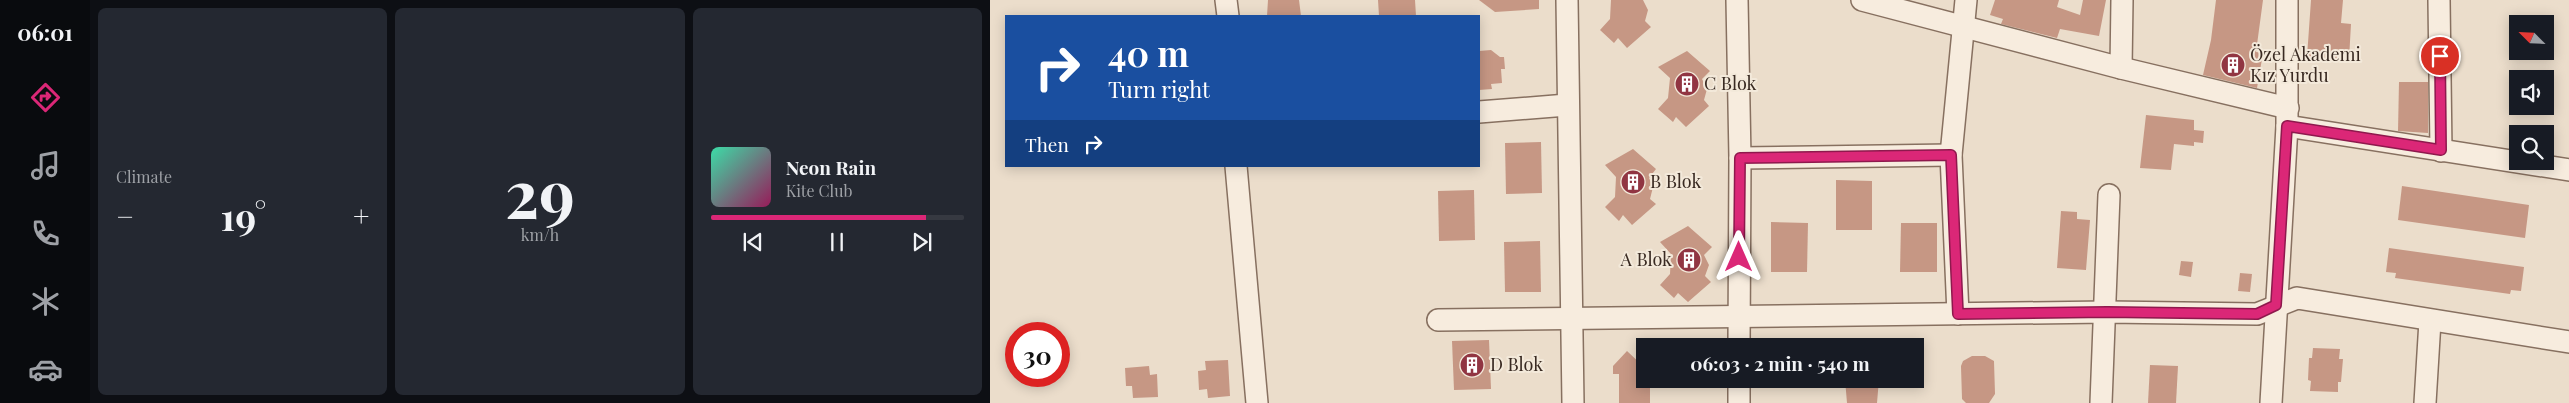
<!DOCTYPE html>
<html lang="en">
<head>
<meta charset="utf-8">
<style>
	body { margin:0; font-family:"Playfair Display",serif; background:#242831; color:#f1f3f6; height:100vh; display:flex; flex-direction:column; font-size:19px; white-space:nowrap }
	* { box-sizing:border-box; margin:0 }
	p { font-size:16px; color:#9ea1a6 }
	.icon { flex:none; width:28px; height:28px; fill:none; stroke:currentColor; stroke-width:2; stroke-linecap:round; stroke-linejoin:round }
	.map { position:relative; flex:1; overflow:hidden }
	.details { display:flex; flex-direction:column; gap:8px; padding:8px; background:#0d0f14; width:900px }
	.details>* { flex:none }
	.banner { position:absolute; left:15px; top:15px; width:475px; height:152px; border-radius:0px; box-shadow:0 2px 12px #0003; background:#1a4fa0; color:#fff; overflow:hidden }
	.needle { width:32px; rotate:294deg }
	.tools { position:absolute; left:1519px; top:15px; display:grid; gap:10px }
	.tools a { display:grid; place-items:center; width:45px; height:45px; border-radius:0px; background:#171b24; box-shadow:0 2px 12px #0003; font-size:25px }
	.speed { position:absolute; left:15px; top:322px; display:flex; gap:10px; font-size:25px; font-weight:700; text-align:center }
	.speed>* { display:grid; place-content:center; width:65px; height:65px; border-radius:50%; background:#171b24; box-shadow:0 2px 12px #0003; line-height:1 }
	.speed .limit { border:8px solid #d22; background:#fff; color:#111 }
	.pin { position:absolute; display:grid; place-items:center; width:42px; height:42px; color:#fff; margin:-21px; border:2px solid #fff; border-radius:50%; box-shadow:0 1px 5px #0007 }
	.me { position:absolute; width:55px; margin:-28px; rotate:0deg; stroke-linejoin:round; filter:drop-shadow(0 0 4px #0008) }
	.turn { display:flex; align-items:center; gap:18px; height:105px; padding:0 20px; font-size:22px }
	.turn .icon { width:65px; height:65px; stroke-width:2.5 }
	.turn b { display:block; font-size:35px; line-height:42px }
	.then { display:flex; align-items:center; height:48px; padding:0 20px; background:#0003; gap:10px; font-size:19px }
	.big { font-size:38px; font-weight:700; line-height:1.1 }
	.details .card { flex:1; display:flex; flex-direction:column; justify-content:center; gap:8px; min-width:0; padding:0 18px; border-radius:8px; background:#242831 }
	.details .dial { align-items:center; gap:0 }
	.dial b { font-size:65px; line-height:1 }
	.song { display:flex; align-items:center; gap:15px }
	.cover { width:60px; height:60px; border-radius:8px; background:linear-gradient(135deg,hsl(160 70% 55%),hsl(330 70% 35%)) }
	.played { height:5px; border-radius:2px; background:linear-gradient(90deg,#db2777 85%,#363941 85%) }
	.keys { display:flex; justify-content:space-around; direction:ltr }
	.heat { display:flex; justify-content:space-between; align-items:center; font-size:28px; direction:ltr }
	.details .tiles { flex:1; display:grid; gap:8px; grid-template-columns:repeat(3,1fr) }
	.trip { position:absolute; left:646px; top:338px; width:288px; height:50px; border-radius:0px; background:#171b24; box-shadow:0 2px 12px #0003; font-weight:700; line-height:50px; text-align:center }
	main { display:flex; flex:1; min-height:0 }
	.dock { display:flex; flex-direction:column; width:90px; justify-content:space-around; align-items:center; background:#090b0e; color:#9ea1a6 }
	.dock .icon { width:35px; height:35px }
	.dock .current { color:#db2777 }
	.dock b { font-size:22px; color:#f1f3f6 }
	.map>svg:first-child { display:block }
</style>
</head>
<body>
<main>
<nav class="dock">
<b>06:01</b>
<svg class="icon current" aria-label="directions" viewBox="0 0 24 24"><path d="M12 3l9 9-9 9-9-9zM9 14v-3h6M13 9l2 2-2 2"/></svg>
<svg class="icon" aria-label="music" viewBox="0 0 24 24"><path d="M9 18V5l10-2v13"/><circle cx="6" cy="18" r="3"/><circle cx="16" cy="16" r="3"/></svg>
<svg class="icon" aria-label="phone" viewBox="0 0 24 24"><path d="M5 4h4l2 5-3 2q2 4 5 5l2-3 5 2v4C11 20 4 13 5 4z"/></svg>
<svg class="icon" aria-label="climate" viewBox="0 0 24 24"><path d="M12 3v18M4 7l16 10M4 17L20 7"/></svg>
<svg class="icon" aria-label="car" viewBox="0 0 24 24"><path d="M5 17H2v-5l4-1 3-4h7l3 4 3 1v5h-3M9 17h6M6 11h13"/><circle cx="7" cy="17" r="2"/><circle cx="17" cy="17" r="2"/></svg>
</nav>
<section class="details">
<div class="tiles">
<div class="card"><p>Climate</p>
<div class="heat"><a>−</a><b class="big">19°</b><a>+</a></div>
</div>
<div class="card dial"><b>29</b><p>km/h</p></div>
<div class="card">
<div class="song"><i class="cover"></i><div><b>Neon Rain</b><p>Kite Club</p></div></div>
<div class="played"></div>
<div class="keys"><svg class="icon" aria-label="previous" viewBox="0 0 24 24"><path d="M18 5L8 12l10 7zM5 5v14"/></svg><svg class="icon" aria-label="pause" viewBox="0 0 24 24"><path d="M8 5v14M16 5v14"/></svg><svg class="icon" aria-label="next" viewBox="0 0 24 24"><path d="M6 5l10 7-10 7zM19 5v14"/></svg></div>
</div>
</div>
</section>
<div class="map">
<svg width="1579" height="403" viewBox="0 0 1579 403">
	<rect width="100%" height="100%" fill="#ebddcb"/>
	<g fill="#c69784">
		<path d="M278 0H309L311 16H277Z"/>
		<path d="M388 0H425L426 16H389Z"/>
		<path d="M489 0H549V9L505 12Z"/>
		<path d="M621 0H653L658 10 655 21 661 27 637 48 628 38 624 43 610 30 620 19Z"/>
		<path d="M1005 0H1069L1067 7 1090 15 1093 0H1116L1109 36 1070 29 1067 38 1011 24 1013 19 1000 15Z"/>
		<path d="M1226 0H1273L1266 52 1273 53 1267 88 1213 75 1221 40Z"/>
		<path d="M1321 0H1353L1351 23 1361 24 1359 59 1317 57Z"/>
		<path d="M501 50 510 57H514L515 69H511L512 83 501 84 502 89 489 90V51Z"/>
		<path d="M697 51 720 71 712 79 717 89 714 100 719 106 696 127 686 117 683 122 668 109 678 98 680 78 668 67Z"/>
		<path d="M1409 82H1438V133L1408 131Z"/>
		<path d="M1156 115 1204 120V130L1214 131 1213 143 1204 142V146L1184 144 1181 170 1150 168Z"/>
		<path d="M551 142 552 193 516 194 515 143Z"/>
		<path d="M643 149 666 169 659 178 663 187 660 199 666 204 642 225 633 215 629 221 615 207 625 197 626 177 615 165Z"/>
		<path d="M846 180 882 181V230H846Z"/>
		<path d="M1412 186 1539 205 1535 238 1408 220Z"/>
		<path d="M484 190 485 240 449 241 448 191Z"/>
		<path d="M1071 211 1087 212V219L1100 220 1096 270 1067 268Z"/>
		<path d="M781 222 818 223 817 272H781Z"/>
		<path d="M911 223H947V272H910Z"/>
		<path d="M698 226 722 247 714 255 719 265 715 276 721 282 698 302 688 293 684 298 670 285 680 274 681 254 670 242Z"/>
		<path d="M550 241 551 292H515L514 242Z"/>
		<path d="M1399 248 1534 267 1531 291 1521 290 1520 294 1405 278 1406 273 1396 272Z"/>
		<path d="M1191 261 1203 262 1201 277 1189 275Z"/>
		<path d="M1250 273 1262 274 1260 292 1248 291Z"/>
		<path d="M499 340 501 389 464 390 462 341Z"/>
		<path d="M1323 348 1350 349 1349 359H1353L1351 382H1348V392L1320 391 1321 381 1318 380 1319 358H1322Z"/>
		<path d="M637 351 655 368V379H660V403H629V374H623V366Z"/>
		<path d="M982 356H995L1004 361 1005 394 999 403H976L972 399 971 366 973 361Z"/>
		<path d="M238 360 240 396 218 398 217 389 209 390 208 371 216 370 215 361Z"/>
		<path d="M1160 365 1188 366 1186 403H1158Z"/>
		<path d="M159 366 160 375 167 374 168 397 143 398 142 386H136L135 368Z"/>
		<path d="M855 379H889L887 403H857Z"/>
	</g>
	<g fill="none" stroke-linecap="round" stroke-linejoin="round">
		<defs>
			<g id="minor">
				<path d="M236 0 238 16"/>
				<path d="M577 0 583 403"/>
				<path d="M747 0 750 158 749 346"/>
				<path d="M872 0 1131 68 1298 108"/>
				<path d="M1449 0 1451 151"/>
				<path d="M1131 68 1132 0"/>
				<path d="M489 112 577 105"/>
				<path d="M1297 126 1579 170"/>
				<path d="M750 158 961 155"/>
				<path d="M246 166 267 403"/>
				<path d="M968 314 961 155 976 0"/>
				<path d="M448 320 1117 312 1267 314 1307 298 1579 342"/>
				<path d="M749 379V403"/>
				<path d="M1111 403 1119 195"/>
				<path d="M1281 403 1297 126V0"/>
				<path d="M1435 403 1440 321"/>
			</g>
		</defs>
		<use href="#minor" stroke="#877060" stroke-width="24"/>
		<use href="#minor" stroke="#f7ecde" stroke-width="21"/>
	</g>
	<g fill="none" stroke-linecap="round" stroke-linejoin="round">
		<defs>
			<path id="route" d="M749 257 750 158 961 155 968 314 1117 312 1267 314 1286 305 1297 126 1451 150 1450 56"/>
		</defs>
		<use href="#route" stroke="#8e194d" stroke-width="12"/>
		<use href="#route" stroke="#db2777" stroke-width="9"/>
	</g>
	<defs>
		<symbol id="building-disc" viewBox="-11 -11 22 22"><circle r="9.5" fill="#913542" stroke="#f3e9da"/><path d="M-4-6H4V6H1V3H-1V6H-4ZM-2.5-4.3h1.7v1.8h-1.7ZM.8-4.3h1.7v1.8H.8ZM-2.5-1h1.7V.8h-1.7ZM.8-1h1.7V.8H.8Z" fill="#fff"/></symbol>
	</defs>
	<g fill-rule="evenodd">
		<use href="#building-disc" x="1229" y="51" width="28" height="28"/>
		<use href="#building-disc" x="683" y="70" width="28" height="28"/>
		<use href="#building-disc" x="629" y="168" width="28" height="28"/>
		<use href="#building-disc" x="685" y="246" width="28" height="28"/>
		<use href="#building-disc" x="468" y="351" width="28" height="28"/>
	</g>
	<g text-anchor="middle" stroke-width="4" stroke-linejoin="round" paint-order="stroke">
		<g font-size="18" fill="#392a22" stroke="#f3e9da" text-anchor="start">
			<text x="1260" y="61">Özel Akademi<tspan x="1260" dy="21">Kız Yurdu</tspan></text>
			<text x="714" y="90">C Blok</text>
			<text x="660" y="188">B Blok</text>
			<text x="682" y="266" text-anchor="end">A Blok</text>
			<text x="500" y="371">D Blok</text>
		</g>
	</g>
</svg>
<div class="tools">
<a><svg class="needle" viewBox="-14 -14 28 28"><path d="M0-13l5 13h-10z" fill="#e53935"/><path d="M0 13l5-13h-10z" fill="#9ea1a6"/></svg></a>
<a><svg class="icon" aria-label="sound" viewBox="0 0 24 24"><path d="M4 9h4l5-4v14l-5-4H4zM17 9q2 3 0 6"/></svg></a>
<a><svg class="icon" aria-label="search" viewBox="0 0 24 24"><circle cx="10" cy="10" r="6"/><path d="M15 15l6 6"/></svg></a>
</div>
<div class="speed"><div class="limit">30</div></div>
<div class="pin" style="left:1450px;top:56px;background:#d93025"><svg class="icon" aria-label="arrive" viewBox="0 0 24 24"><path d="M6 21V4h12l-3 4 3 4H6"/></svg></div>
<svg class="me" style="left:749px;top:257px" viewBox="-20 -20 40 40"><path d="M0-17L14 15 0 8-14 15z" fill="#db2777" stroke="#fff" stroke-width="4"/></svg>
<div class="trip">06:03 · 2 min · 540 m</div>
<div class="banner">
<div class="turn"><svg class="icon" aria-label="right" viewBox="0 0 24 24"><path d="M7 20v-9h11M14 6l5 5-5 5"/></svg><div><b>40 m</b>Turn right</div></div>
<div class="then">Then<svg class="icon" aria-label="right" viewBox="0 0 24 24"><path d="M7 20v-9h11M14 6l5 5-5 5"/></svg></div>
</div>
</div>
</main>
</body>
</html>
